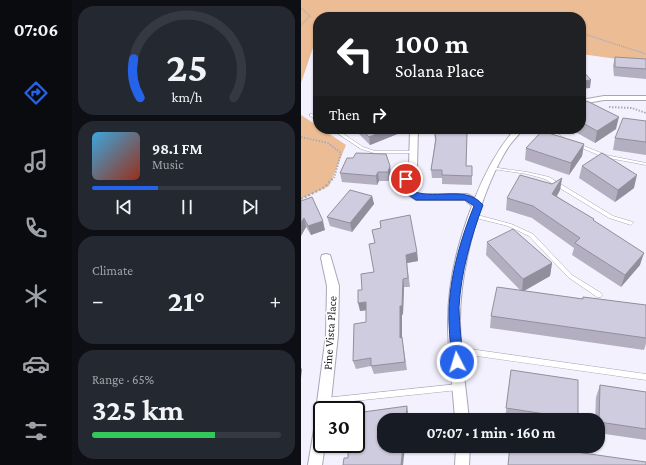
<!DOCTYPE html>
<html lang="en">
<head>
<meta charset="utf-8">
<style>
	body { margin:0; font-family:"Crimson Pro",serif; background:#242831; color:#f1f3f6; height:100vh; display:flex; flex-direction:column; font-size:15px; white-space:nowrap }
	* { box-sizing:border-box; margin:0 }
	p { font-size:13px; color:#9ea1a6 }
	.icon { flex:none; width:22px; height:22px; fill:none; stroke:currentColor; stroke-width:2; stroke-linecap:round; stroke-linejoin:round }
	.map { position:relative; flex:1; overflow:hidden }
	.drawer { display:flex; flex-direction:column; gap:6px; padding:6px; background:#0d0f14; width:229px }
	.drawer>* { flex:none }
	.top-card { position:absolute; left:12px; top:12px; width:273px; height:122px; border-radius:16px; box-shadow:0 1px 3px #0004; background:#202124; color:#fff; overflow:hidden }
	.speed { position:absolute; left:12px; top:401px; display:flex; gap:8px; font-size:20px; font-weight:700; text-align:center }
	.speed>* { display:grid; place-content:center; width:52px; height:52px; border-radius:50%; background:#171b24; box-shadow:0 1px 3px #0004; line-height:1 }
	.speed .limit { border:2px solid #111; border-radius:6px; background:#fff; color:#111 }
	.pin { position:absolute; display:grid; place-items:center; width:34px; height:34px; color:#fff; margin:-17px; border:2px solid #fff; border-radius:50%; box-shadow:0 1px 4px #0007 }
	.me { position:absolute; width:44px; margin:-22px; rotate:355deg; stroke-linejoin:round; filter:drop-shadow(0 0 3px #0008) }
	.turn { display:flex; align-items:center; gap:14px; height:84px; padding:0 16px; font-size:18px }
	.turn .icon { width:52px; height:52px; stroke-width:2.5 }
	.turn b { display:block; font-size:28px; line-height:34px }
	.then { display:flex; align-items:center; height:38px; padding:0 16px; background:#0003; gap:8px; font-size:15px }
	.big { font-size:30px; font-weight:700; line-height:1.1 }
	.drawer .card { flex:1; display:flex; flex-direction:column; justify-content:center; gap:6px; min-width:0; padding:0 14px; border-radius:16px; background:#242831 }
	.drawer .dial { align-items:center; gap:0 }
	.dial svg { height:104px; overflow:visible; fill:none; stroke:#363941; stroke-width:7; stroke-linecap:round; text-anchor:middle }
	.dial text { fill:#f1f3f6; stroke:none }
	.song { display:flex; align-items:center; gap:12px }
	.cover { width:48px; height:48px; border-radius:6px; background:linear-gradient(135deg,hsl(200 70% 55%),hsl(10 70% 35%)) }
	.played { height:4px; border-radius:2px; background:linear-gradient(90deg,#2563eb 35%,#363941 35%) }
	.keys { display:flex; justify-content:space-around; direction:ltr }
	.heat { display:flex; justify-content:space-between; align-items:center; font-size:22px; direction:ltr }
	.charge { height:6px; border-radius:3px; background:linear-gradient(90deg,#34c759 65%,#363941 0) }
	.trip { position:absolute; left:76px; top:413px; width:228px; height:40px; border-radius:16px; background:#171b24; box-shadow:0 1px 3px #0004; font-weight:700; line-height:40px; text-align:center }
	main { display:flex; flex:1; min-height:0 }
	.tab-bar { display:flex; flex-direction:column; width:72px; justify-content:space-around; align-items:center; background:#090b0e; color:#9ea1a6 }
	.tab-bar .icon { width:28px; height:28px }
	.tab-bar .on { color:#2563eb }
	.tab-bar b { font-size:18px; color:#f1f3f6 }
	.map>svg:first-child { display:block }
</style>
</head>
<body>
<main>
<nav class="tab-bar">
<b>07:06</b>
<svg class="icon on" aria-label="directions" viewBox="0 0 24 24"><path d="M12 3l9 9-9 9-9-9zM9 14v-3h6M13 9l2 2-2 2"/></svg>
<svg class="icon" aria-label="music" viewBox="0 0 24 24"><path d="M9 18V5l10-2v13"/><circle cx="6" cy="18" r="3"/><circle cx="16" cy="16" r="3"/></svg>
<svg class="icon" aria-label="phone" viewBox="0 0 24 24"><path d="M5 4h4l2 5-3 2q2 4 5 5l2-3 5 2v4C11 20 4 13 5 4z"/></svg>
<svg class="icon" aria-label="climate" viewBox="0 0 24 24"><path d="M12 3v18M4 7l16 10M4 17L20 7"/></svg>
<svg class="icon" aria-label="car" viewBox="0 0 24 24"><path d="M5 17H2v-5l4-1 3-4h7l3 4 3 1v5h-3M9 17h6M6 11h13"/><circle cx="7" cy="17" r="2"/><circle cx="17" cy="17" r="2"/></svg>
<svg class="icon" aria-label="filters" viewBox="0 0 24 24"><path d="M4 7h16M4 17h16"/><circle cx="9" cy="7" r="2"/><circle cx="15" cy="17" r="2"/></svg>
</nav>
<section class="drawer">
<div class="card dial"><svg viewBox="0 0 100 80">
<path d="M14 69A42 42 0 1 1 86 69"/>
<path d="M14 69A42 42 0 0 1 9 39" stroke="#2563eb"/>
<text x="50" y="56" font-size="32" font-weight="700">25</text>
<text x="50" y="72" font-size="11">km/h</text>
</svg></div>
<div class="card">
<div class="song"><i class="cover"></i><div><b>98.1 FM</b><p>Music</p></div></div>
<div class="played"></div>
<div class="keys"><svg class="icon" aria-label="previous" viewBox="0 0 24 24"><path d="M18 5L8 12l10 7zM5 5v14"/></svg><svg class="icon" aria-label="pause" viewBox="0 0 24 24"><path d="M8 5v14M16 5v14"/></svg><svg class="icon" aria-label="next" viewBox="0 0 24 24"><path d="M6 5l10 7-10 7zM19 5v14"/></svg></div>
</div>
<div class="card"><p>Climate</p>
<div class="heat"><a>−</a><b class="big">21°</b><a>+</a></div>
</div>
<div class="card"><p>Range · 65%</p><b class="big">325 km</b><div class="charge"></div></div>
</section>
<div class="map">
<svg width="345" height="465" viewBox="0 0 345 465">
	<rect width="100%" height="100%" fill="#f3f1fd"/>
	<g fill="#ecbd95">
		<path d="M0 0H345V63L280 54V17H17V33L0 83Z"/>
		<path d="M0 115 17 126V129H21L45 145 28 186 0 199Z"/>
	</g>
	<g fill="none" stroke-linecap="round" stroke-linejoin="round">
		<defs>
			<g id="lane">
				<path d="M9 114H11L17 117V120L9 116Z"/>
				<path d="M30 129H35L62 147 74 151H113L115 152 113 153H73L60 149Z"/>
				<path d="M244 129H249L266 140 265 141H263Z"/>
				<path d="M276 144H278L305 155 345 163V165L302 157 276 146Z"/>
				<path d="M190 167 226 172 248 177 312 216 332 222V223L330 225 308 218 244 179 226 174 192 169H190Z"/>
				<path d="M173 214 210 224 232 234 271 275 300 293 301 295 300 297H296L267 277 228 236 207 226 171 217V215Z"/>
				<path d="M155 347 345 374V380L155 353 153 352 152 350 153 348Z"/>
				<path d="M157 384 159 385 160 387 159 389 157 390 24 404 22 403 21 401 22 399 24 398Z"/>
			</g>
			<g id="street">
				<path d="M303 96H345V100H303L280 104V100Z"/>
				<path d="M109 129H117L116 167 109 179 110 189 117 194H166L174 198C184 173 196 150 214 129H222C218 135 212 140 208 146 180 189 159 267 159 320 159 353 165 387 168 420H154C152 387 147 355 147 322 147 283 157 242 171 206L164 200H115L102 192 101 179 108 167Z"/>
				<path d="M25 254 29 255 30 258 38 286 37 335 29 410H21V444H24L21 465H7L16 412 15 410 25 335 26 286 20 258 21 255Z"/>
				<path d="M155 446H169L168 465H154Z"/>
			</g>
		</defs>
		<use href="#lane" stroke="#aaa6b8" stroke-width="1"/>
		<use href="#street" stroke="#aaa6b8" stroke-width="2"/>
		<g stroke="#abaab4" stroke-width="1.5" stroke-dasharray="1 1" stroke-linecap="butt">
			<path d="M0 8 9 16 0 25"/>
			<path d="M280 33 345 54"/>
		</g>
		<g stroke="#abaab4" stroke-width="2" stroke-dasharray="1.5 1.5" stroke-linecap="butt">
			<path d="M308 107 331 108 345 113"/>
			<path d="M0 137 27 143 40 153 33 178"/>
		</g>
		<path stroke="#abaab4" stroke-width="2.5" stroke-dasharray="2 2" stroke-linecap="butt" d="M0 199 24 187 33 177"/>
		<use href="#lane" fill="#fff" fill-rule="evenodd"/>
		<use href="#street" fill="#fff" fill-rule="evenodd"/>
	</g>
	<g fill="#b3afc0">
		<path d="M314 57 345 59V79L313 76 312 66Z"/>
		<path d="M280 104 315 129 294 143 269 129H280Z"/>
		<path d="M345 121V155L312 150 314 138Z"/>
		<path d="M52 129H99V133L69 145 55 131Z"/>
		<path d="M133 129H165L166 143 165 166H171V185L141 184V178H131L130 170 134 141Z"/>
		<path d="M283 144 281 156 268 175 224 160 225 148Z"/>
		<path d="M89 166 90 174 88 181H78L76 185 41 182 39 173Z"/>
		<path d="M281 166 333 188 314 202 278 178Z"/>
		<path d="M261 178 259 190 256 196 293 221 339 265 320 287 271 255 273 248 231 218 205 210 206 198 251 184Z"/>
		<path d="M71 196 73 204 51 232 29 226 26 217Z"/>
		<path d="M0 201 24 230 10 235 5 227 0 236Z"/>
		<path d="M71 230 116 252 117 261 106 263 109 287H103L102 314 101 315V337L106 370 73 374 70 366 55 369 52 361 65 322V310L59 311 73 272 74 243Z"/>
		<path d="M186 242 251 263 249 276 223 291 281 299 282 297 345 305V344L343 350 189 328 190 316 219 290 185 255Z"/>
		<path d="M210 370 277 419V420H208L204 419Z"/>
		<path d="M299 385 345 392V440L297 433V420H294L295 397Z"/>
	</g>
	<g fill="#928f9c">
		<path d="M290 80 289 88 280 89V81Z"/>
		<path d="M318 117 315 129 294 143 296 131Z"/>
		<path d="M87 129H99V133L69 145 68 137Z"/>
		<path d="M283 144 281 156 268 175 270 163Z"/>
		<path d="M89 166 90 174 88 181 87 172Z"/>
		<path d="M77 172 78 181 76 185 75 176Z"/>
		<path d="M336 175 333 188 314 202 317 190Z"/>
		<path d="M261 178 259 190 250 206 251 194Z"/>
		<path d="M71 196 73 204 51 232 49 223Z"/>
		<path d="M3 218 5 227 0 236V223Z"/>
		<path d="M22 221 24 230 10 235 7 226Z"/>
		<path d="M116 252 117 261 106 263 109 287 105 255Z"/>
		<path d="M343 253 339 265 320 287 324 275Z"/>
		<path d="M251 263 249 276 221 292 222 279Z"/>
		<path d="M102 279 103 287 102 314 101 315V346L99 338V306Z"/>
		<path d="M65 302 67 310 59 311 57 303Z"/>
		<path d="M0 367 1 370 0 378Z"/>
		<path d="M106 406 107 414V420H105Z"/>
		<path d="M102 446H104L102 465H100Z"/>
	</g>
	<g fill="#d0ccdf" stroke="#928f9c">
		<path d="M314 57 345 59V69L314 67Z"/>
		<path d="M280 69 290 80 280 81Z"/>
		<path d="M286 101 318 117 296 131 280 122V104Z"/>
		<path d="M322 118 345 121V142L314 138Z"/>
		<path d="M60 129H87L68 137Z"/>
		<path d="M133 129H165L166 134 165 166H171V176L141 175V170H130L135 139Z"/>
		<path d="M241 131 283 144 270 163 225 148Z"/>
		<path d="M55 153 85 154 89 166 87 172H77L75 176 39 173 46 158H52Z"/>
		<path d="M301 153 336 175 317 190 281 166Z"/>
		<path d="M219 175 251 184 261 178 251 194 293 219 292 220 343 253 324 275 274 243 279 238 232 206 206 198Z"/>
		<path d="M49 190 71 196 49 223 26 217Z"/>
		<path d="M11 197 22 221 7 226 3 218 0 223V201Z"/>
		<path d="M109 215 116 252 105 255 107 278 102 279 101 306H99V338L101 337 104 362 70 366V358L52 361 53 324 65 322V302L57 303V290H61L60 274 73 272 68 244 74 243 71 230 80 228 79 221Z"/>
		<path d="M212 229 251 263 222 279 186 242Z"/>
		<path d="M196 287 282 299V297L345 305V338L190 316Z"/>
		<path d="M210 370 277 380V419L205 408Z"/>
		<path d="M299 385 345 392V429L298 422Z"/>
		<path d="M106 406 105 420H83V446H102L100 465H42L43 458H47V444H55V413Z"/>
		<path d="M209 446H233L345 462V465H207Z"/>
	</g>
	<path fill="#2563eb" stroke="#184099" d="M105 176 109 179V189C130 203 164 183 182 205 170 237 160 272 158 307 158 325 161 344 162 362L160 366 156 367 152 366 150 362C150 344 147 325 148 307 150 272 160 238 173 206L164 200H115L100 190 101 179Z"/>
	<g text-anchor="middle" stroke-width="3.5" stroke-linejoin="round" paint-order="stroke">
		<g font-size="12" fill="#1e1d23" stroke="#fff">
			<text transform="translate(29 333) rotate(-86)" y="4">Pine Vista Place</text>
		</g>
	</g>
</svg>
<div class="speed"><div class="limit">30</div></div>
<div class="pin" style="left:105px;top:179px;background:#d93025"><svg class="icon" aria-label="arrive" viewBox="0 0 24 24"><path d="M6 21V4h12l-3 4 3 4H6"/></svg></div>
<svg class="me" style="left:156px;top:362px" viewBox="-20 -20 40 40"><circle r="17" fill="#2563eb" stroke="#fff" stroke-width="3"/><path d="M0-11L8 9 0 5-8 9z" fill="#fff"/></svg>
<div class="trip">07:07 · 1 min · 160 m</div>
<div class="top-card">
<div class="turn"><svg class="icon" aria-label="left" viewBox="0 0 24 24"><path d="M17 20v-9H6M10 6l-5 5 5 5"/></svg><div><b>100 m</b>Solana Place</div></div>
<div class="then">Then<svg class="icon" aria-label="right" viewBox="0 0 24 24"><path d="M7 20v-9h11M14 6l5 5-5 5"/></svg></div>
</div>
</div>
</main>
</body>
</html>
